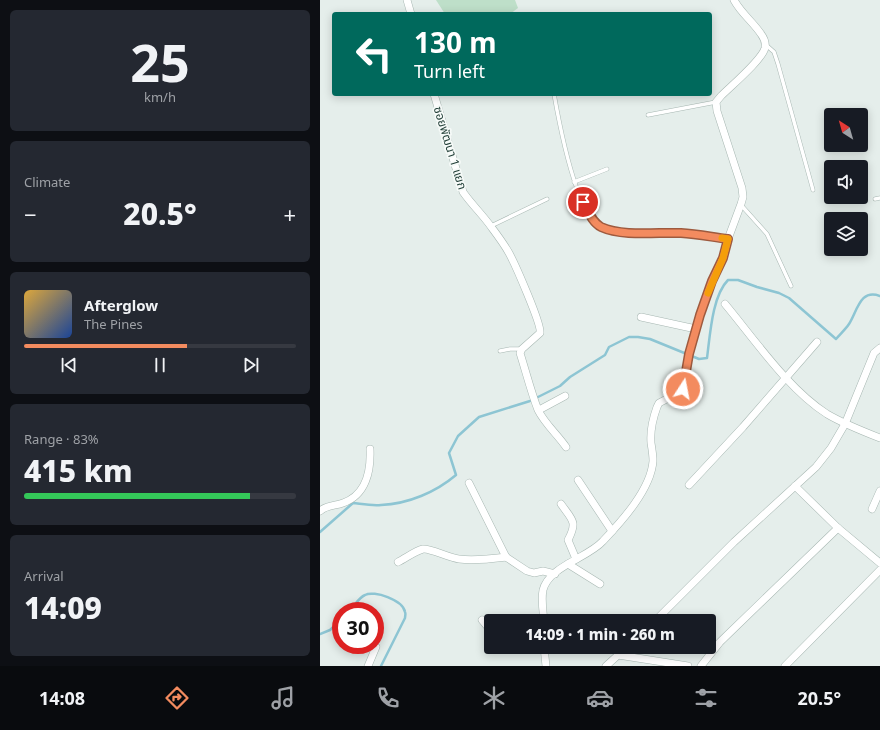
<!DOCTYPE html>
<html lang="en">
<head>
<meta charset="utf-8">
<style>
	body { margin:0; font-family:"Noto Sans","Noto Sans Thai",sans-serif; background:#242831; color:#f1f3f6; height:100vh; display:flex; flex-direction:column; font-size:15px; white-space:nowrap }
	* { box-sizing:border-box; margin:0 }
	p { font-size:13px; color:#9ea1a6 }
	.icon { flex:none; width:22px; height:22px; fill:none; stroke:currentColor; stroke-width:2; stroke-linecap:round; stroke-linejoin:round }
	.map { position:relative; flex:1; overflow:hidden }
	.sheet { display:flex; flex-direction:column; gap:10px; padding:10px; background:#0d0f14; width:320px }
	.sheet>* { flex:none }
	.banner { position:absolute; left:12px; top:12px; width:380px; height:84px; border-radius:4px; box-shadow:0 2px 10px #0003; background:#00695c; color:#fff; overflow:hidden }
	.needle { width:26px; rotate:323deg }
	.controls { position:absolute; left:504px; top:108px; display:grid; gap:8px }
	.controls a { display:grid; place-items:center; width:44px; height:44px; border-radius:4px; background:#171b24; box-shadow:0 2px 10px #0003; font-size:20px }
	.speed { position:absolute; left:12px; top:602px; display:flex; gap:8px; font-size:20px; font-weight:700; text-align:center }
	.speed>* { display:grid; place-content:center; width:52px; height:52px; border-radius:50%; background:#171b24; box-shadow:0 2px 10px #0003; line-height:1 }
	.speed .limit { border:6px solid #d22; background:#fff; color:#111 }
	.pin { position:absolute; display:grid; place-items:center; width:34px; height:34px; color:#fff; margin:-17px; border:2px solid #fff; border-radius:50%; box-shadow:0 1px 4px #0007 }
	.me { position:absolute; width:44px; margin:-22px; rotate:11deg; stroke-linejoin:round; filter:drop-shadow(0 0 3px #0008) }
	.turn { display:flex; align-items:center; gap:14px; height:84px; padding:0 16px; font-size:18px }
	.turn .icon { width:52px; height:52px; stroke-width:2.5 }
	.turn b { display:block; font-size:28px; line-height:34px }
	.big { font-size:30px; font-weight:800; line-height:1.1 }
	.sheet .tile { flex:1; display:flex; flex-direction:column; justify-content:center; gap:6px; min-width:0; padding:0 14px; border-radius:6px; background:#242831 }
	.sheet .dial { align-items:center; gap:0 }
	.dial b { font-size:52px; line-height:1 }
	.song { display:flex; align-items:center; gap:12px }
	.cover { width:48px; height:48px; border-radius:6px; background:linear-gradient(135deg,hsl(40 70% 55%),hsl(220 70% 35%)) }
	.played { height:4px; border-radius:2px; background:linear-gradient(90deg,#f38b5f 60%,#363941 60%) }
	.keys { display:flex; justify-content:space-around; direction:ltr }
	.heat { display:flex; justify-content:space-between; align-items:center; font-size:22px; direction:ltr }
	.charge { height:6px; border-radius:3px; background:linear-gradient(90deg,#34c759 83%,#363941 0) }
	.trip { position:absolute; left:164px; top:614px; width:232px; height:40px; border-radius:4px; background:#171b24; box-shadow:0 2px 10px #0003; font-weight:800; line-height:40px; text-align:center }
	.tabs { display:flex; height:64px; justify-content:space-around; align-items:center; background:#090b0e; color:#9ea1a6 }
	.tabs .icon { width:28px; height:28px }
	.tabs .current { color:#f38b5f }
	.tabs b { font-size:18px; color:#f1f3f6 }
	main { display:flex; flex:1; min-height:0 }
	.map>svg:first-child { display:block }
</style>
</head>
<body>
<main>
<section class="sheet">
<div class="tile dial"><b>25</b><p>km/h</p></div>
<div class="tile"><p>Climate</p>
<div class="heat"><a>−</a><b class="big">20.5°</b><a>+</a></div>
</div>
<div class="tile">
<div class="song"><i class="cover"></i><div><b>Afterglow</b><p>The Pines</p></div></div>
<div class="played"></div>
<div class="keys"><svg class="icon" aria-label="previous" viewBox="0 0 24 24"><path d="M18 5L8 12l10 7zM5 5v14"/></svg><svg class="icon" aria-label="pause" viewBox="0 0 24 24"><path d="M8 5v14M16 5v14"/></svg><svg class="icon" aria-label="next" viewBox="0 0 24 24"><path d="M6 5l10 7-10 7zM19 5v14"/></svg></div>
</div>
<div class="tile"><p>Range · 83%</p><b class="big">415 km</b><div class="charge"></div></div>
<div class="tile"><p>Arrival</p><b class="big">14:09</b></div>
</section>
<div class="map">
<svg width="560" height="666" viewBox="0 0 560 666">
	<rect width="100%" height="100%" fill="#e5eeeb"/>
	<path fill="#bedfc9" d="M116 0H195L198 8 190 14H125Z"/>
	<g fill="none" stroke-linecap="round" stroke-linejoin="round">
		<g stroke="#8dc5d3" stroke-width="2.5">
			<path d="M0 532 33 503C42 504 52 506 61 505 88 504 116 492 136 475L129 453 138 436 159 417 210 401 240 386 250 377 285 355 289 347 309 337H318L330 339 379 359 387 358C390 336 392 296 408 280H418L437 287 459 293 469 298 516 339C520 334 525 330 529 324 537 312 540 288 560 296"/>
			<path d="M29 611C35 606 38 598 45 595 54 590 83 600 85 612 86 614 85 616 85 618L61 666"/>
			<path d="M0 634 10 630 21 620"/>
		</g>
		<defs>
			<g id="lane">
				<path d="M446 45 454 52 458 64 493 190"/>
				<path d="M234 94C239 122 255 213 281 227 300 237 340 232 362 233 378 234 393 237 408 239"/>
				<path d="M328 115 396 102"/>
				<path d="M254 182 287 169"/>
				<path d="M555 199 560 198"/>
				<path d="M421 205 447 234 471 286"/>
				<path d="M171 226 227 199"/>
				<path d="M180 351 190 349H202"/>
			</g>
			<g id="street">
				<path d="M87 0 91 14"/>
				<path d="M114 94 143 192C152 205 163 215 172 228 178 236 184 244 189 253 195 264 222 325 220 333L202 349 200 353C206 372 211 392 218 410 225 424 237 434 246 447"/>
				<path d="M405 304C435 340 468 389 507 414 524 424 542 431 560 438"/>
				<path d="M321 317 376 329"/>
				<path d="M219 410 245 396"/>
				<path d="M258 480 292 531"/>
				<path d="M149 483 186 557 207 571 214 573 223 571 235 574"/>
				<path d="M369 485 423 427 497 342"/>
				<path d="M475 486 518 528 560 563"/>
				<path d="M241 504C252 520 258 521 248 540L256 559"/>
				<path d="M552 509 560 491"/>
				<path d="M0 511C7 505 15 506 23 503 46 495 51 471 50 449"/>
				<path d="M78 562C86 558 95 551 103 549 110 548 129 558 139 559 155 561 170 559 186 557"/>
				<path d="M248 564 280 584"/>
				<path d="M162 620 171 631"/>
				<path d="M224 621C223 611 221 600 223 590 229 566 268 558 283 541 302 521 331 489 333 461 333 455 332 449 331 443 330 431 333 418 337 407L339 403 360 392 363 389 369 354 380 315 392 281 403 258 408 239 421 204 423 197 422 188 397 111 396 102 401 96C411 86 442 60 445 48 446 43 444 38 441 34 433 22 421 13 414 0"/>
				<path d="M335 621 414 542 496 467 511 448 525 424 554 353 560 348"/>
				<path d="M224 647 226 666"/>
				<path d="M298 655 368 666"/>
				<path d="M48 666 56 647"/>
				<path d="M286 666 307 647"/>
				<path d="M381 666 400 642 518 528"/>
				<path d="M465 666 560 570"/>
			</g>
		</defs>
		<use href="#lane" stroke="#a7b7b2" stroke-width="4.5"/>
		<use href="#street" stroke="#a7b7b2" stroke-width="8"/>
		<use href="#lane" stroke="#fff" stroke-width="3.5"/>
		<use href="#street" stroke="#fff" stroke-width="7"/>
	</g>
	<g fill="none" stroke-linecap="round" stroke-linejoin="round">
		<defs>
			<path id="route" d="M263 202C268 211 272 222 281 227 303 237 338 232 361 233 377 234 392 237 408 239L403 258 392 281 380 315 369 354 363 389"/>
		</defs>
		<use href="#route" stroke="#9e5a3e" stroke-width="10"/>
		<use href="#route" stroke="#f38b5f" stroke-width="7"/>
		<path stroke="#f59e0b" stroke-width="7" d="M388 293 403 258 408 239 402 238"/>
	</g>
	<g text-anchor="middle" stroke-width="3.5" stroke-linejoin="round" paint-order="stroke">
		<g font-size="12" fill="#24413a" stroke="#f6faf8">
			<text transform="translate(130 148) rotate(73)" y="4">ซอยพัฒนา 1 แยก</text>
		</g>
	</g>
</svg>
<div class="controls">
<a><svg class="needle" viewBox="-14 -14 28 28"><path d="M0-13l5 13h-10z" fill="#e53935"/><path d="M0 13l5-13h-10z" fill="#9ea1a6"/></svg></a>
<a><svg class="icon" aria-label="sound" viewBox="0 0 24 24"><path d="M4 9h4l5-4v14l-5-4H4zM17 9q2 3 0 6"/></svg></a>
<a><svg class="icon" aria-label="layers" viewBox="0 0 24 24"><path d="M12 4l9 5-9 5-9-5zM3 14l9 5 9-5"/></svg></a>
</div>
<div class="speed"><div class="limit">30</div></div>
<div class="pin" style="left:263px;top:202px;background:#d93025"><svg class="icon" aria-label="arrive" viewBox="0 0 24 24"><path d="M6 21V4h12l-3 4 3 4H6"/></svg></div>
<svg class="me" style="left:363px;top:389px" viewBox="-20 -20 40 40"><circle r="17" fill="#f38b5f" stroke="#fff" stroke-width="3"/><path d="M0-11L8 9 0 5-8 9z" fill="#fff"/></svg>
<div class="trip">14:09 · 1 min · 260 m</div>
<div class="banner">
<div class="turn"><svg class="icon" aria-label="left" viewBox="0 0 24 24"><path d="M17 20v-9H6M10 6l-5 5 5 5"/></svg><div><b>130 m</b>Turn left</div></div>
</div>
</div>
</main>
<nav class="tabs">
<b>14:08</b>
<svg class="icon current" aria-label="directions" viewBox="0 0 24 24"><path d="M12 3l9 9-9 9-9-9zM9 14v-3h6M13 9l2 2-2 2"/></svg>
<svg class="icon" aria-label="music" viewBox="0 0 24 24"><path d="M9 18V5l10-2v13"/><circle cx="6" cy="18" r="3"/><circle cx="16" cy="16" r="3"/></svg>
<svg class="icon" aria-label="phone" viewBox="0 0 24 24"><path d="M5 4h4l2 5-3 2q2 4 5 5l2-3 5 2v4C11 20 4 13 5 4z"/></svg>
<svg class="icon" aria-label="climate" viewBox="0 0 24 24"><path d="M12 3v18M4 7l16 10M4 17L20 7"/></svg>
<svg class="icon" aria-label="car" viewBox="0 0 24 24"><path d="M5 17H2v-5l4-1 3-4h7l3 4 3 1v5h-3M9 17h6M6 11h13"/><circle cx="7" cy="17" r="2"/><circle cx="17" cy="17" r="2"/></svg>
<svg class="icon" aria-label="filters" viewBox="0 0 24 24"><path d="M4 7h16M4 17h16"/><circle cx="9" cy="7" r="2"/><circle cx="15" cy="17" r="2"/></svg>
<b>20.5°</b>
</nav>
</body>
</html>
